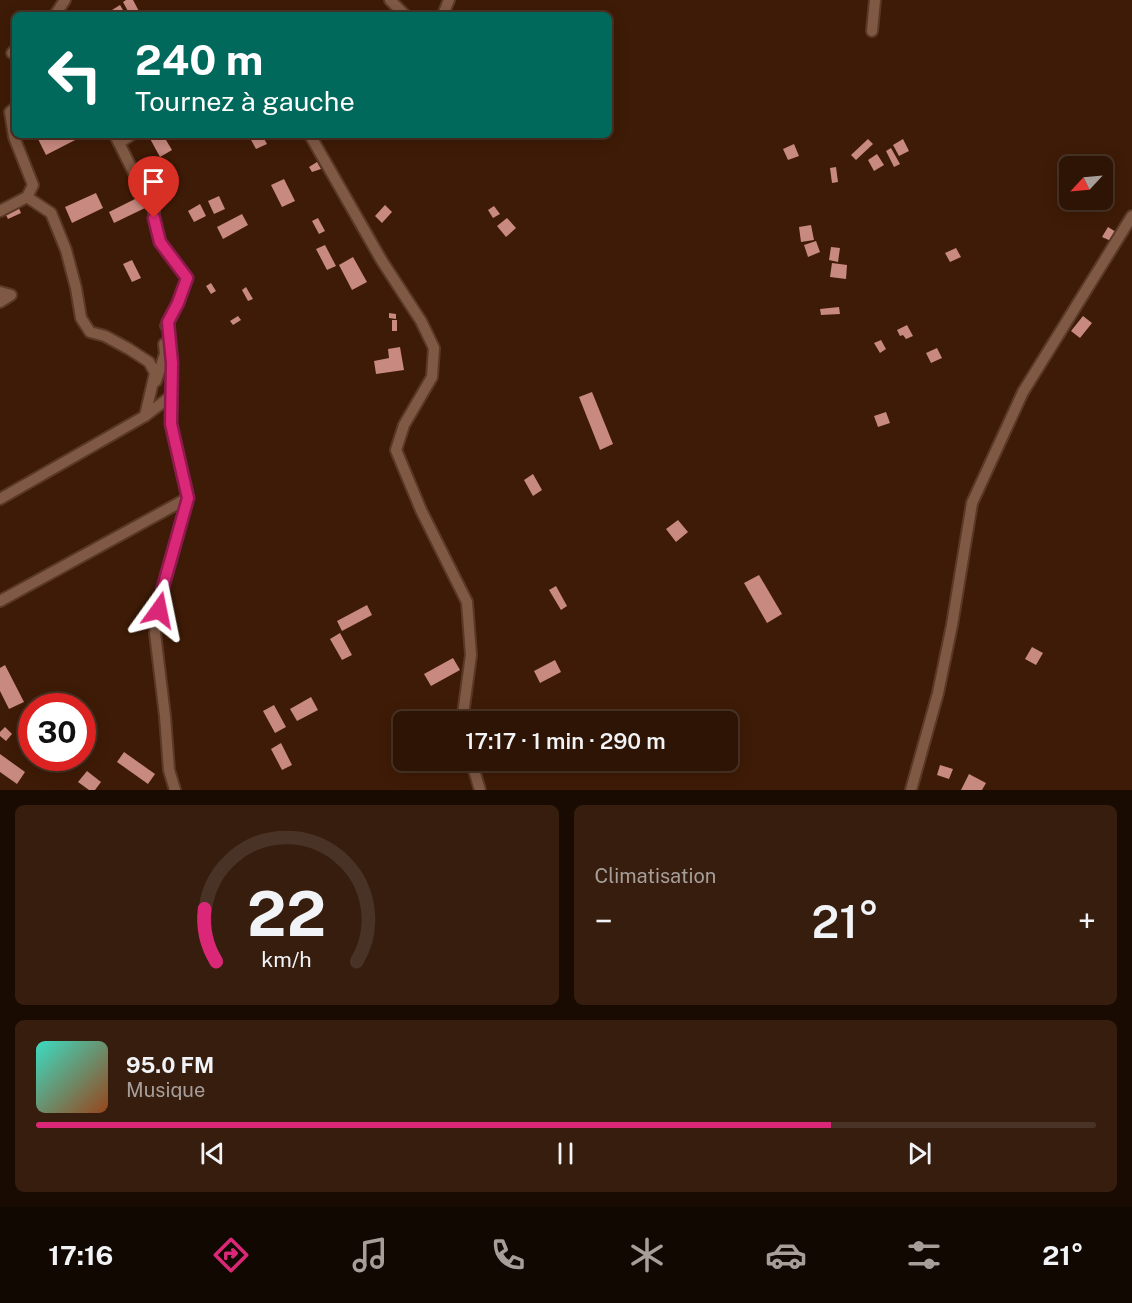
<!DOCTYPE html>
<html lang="fr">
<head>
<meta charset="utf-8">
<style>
	body { margin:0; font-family:"Public Sans",sans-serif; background:#361d0e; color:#f1f3f6; height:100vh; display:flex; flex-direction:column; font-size:22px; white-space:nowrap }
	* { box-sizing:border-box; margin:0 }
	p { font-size:20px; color:#a79e9a }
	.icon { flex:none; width:33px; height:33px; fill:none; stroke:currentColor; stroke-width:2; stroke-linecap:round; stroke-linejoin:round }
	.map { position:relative; height:790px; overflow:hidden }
	.sheet { display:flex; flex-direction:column; gap:15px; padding:15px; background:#190b02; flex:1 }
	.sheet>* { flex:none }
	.banner { position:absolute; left:12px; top:12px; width:600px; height:126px; border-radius:9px; box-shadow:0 3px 15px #0003,0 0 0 2px #493326; background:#00695c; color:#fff; overflow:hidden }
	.needle { width:39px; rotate:244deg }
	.buttons { position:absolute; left:1059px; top:156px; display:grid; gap:12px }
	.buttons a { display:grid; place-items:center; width:54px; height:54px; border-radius:9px; background:#2e1404; box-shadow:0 3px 15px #0003,0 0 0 2px #493326; font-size:30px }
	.speed { position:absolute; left:18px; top:693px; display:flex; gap:12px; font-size:30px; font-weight:700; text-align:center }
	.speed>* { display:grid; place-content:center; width:78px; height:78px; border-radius:50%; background:#2e1404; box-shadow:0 3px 15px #0003,0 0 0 2px #493326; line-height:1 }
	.speed .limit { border:9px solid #d22; background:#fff; color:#111 }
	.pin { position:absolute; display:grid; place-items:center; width:51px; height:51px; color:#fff; margin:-62px -26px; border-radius:50% 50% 50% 0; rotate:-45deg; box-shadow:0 0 6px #0007 }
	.pin .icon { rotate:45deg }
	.me { position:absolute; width:66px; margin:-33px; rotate:12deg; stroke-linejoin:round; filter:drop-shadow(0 0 4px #0008) }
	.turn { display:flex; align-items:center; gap:21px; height:126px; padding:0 24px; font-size:27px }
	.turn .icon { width:78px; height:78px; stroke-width:2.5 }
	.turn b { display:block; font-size:42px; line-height:51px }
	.big { font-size:45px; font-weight:600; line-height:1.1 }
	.sheet .widget { flex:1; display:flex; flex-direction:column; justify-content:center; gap:9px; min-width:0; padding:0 21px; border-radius:9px; background:#361d0e }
	.sheet .dial { align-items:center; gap:0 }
	.dial svg { height:156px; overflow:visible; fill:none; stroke:#493326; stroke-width:7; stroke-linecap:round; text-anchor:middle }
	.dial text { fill:#f1f3f6; stroke:none }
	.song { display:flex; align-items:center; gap:18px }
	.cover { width:72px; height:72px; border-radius:9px; background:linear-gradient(135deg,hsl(170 70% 55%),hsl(20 70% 35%)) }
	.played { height:6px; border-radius:3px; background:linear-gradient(90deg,#db2777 75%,#493326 75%) }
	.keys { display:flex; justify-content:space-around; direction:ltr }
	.heat { display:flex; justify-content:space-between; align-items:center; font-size:33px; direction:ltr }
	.sheet .tiles { flex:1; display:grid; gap:15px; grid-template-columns:1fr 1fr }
	.widget:last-child { grid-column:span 2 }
	.trip { position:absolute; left:393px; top:711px; width:345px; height:60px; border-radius:9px; background:#2e1404; box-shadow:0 3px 15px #0003,0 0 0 2px #493326; font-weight:600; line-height:60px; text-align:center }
	.tabs { display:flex; height:96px; justify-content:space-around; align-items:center; background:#120802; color:#a79e9a }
	.tabs .icon { width:42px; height:42px }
	.tabs .current { color:#db2777 }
	.tabs b { font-size:27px; color:#f1f3f6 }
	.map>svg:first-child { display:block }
</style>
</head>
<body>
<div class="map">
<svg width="1132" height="790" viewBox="0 0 1132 790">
	<rect width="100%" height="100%" fill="#3e1b06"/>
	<g fill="#c88980">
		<path d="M126 0H133L141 15H130L123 2Z"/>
		<path d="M120 5 126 15H104Z"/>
		<path d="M36 135H80L81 137 46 155Z"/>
		<path d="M148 135H163L172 150 160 157Z"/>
		<path d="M256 135H262L267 144 256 149 250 138Z"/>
		<path d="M868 139 873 144 856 160 851 155Z"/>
		<path d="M903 139 909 151 899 156 893 145Z"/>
		<path d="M794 144 799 156 788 160 783 149Z"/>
		<path d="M891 148 900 164 894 167 886 151Z"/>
		<path d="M877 154 884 165 874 171 868 160Z"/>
		<path d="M317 162 321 169 312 172 309 167Z"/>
		<path d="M836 167 838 182 832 183 830 168Z"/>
		<path d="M284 179 295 201 282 207 271 185Z"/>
		<path d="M96 193 103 208 72 223 65 207Z"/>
		<path d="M219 196 225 209 214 214 208 201Z"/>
		<path d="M139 197 145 208 114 223 109 212Z"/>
		<path d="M200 204 206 216 194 222 188 211Z"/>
		<path d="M385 205 392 212 382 223 375 216Z"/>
		<path d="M18 206 21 213 8 219 5 213Z"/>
		<path d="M494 206 500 214 493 218 488 210Z"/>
		<path d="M242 214 248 225 223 239 217 227Z"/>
		<path d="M318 218 325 231 319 234 312 221Z"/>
		<path d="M507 218 516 228 506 237 497 226Z"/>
		<path d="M811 225 814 240 801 242 799 227Z"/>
		<path d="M1108 227 1116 232 1111 241 1102 237Z"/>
		<path d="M816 241 820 252 808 257 804 245Z"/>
		<path d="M325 245 336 266 327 270 316 249Z"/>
		<path d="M831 247 840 248 838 262 829 260Z"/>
		<path d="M956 248 961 257 950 262 945 253Z"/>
		<path d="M353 257 367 282 352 290 339 265Z"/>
		<path d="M132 260 141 278 132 282 123 264Z"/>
		<path d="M832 263 847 265 846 279 830 277Z"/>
		<path d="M211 283 216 291 211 294 206 286Z"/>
		<path d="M246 287 253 299 248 301 242 290Z"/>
		<path d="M839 307 840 314 821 315 820 309Z"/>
		<path d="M389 313 396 314V319L389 318Z"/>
		<path d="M238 316 241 320 233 325 230 321Z"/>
		<path d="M1083 316 1092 323 1080 338 1071 331Z"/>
		<rect x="392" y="320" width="5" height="11"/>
		<path d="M907 325 913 336 906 339 903 335 900 336 897 330Z"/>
		<path d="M881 340 886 349 880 353 874 343Z"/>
		<path d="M400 347 404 370 376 374 374 361 389 358 388 349Z"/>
		<path d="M937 348 942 358 931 363 926 353Z"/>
		<path d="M592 392 613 444 600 450 579 397Z"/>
		<path d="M886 412 890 423 878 427 874 416Z"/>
		<path d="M533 474 542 490 533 496 524 480Z"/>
		<path d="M678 520 688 532 676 542 666 529Z"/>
		<path d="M759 575 782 614 767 623 744 583Z"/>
		<path d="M556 586 567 606 561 610 549 590Z"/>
		<path d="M367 605 372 615 342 631 337 621Z"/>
		<path d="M340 633 352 655 342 660 330 639Z"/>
		<path d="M1032 647 1043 653 1036 665 1025 659Z"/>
		<path d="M453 658 460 670 431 686 424 674Z"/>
		<path d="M555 660 561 672 540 683 534 671Z"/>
		<path d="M5 665 24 702 9 709 0 691V668Z"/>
		<path d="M311 697 318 710 297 721 290 709Z"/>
		<path d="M274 705 286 727 275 733 263 711Z"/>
		<path d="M520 709 526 722H496Z"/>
		<path d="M5 727 12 734 6 741 0 736V732Z"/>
		<path d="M281 743 292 765 282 770 271 749Z"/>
		<path d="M124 752 155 774 148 784 117 762Z"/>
		<path d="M0 754 25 772 17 784 0 772Z"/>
		<path d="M940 765 953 769 949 779 937 775Z"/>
		<path d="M87 771 101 782 95 790H89L78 782Z"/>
		<path d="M969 774 986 783 982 790H961Z"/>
	</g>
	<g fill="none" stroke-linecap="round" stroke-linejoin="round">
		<defs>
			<g id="street">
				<path d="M390 0 405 15"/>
				<path d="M55 15 65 0"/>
				<path d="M443 15 449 0"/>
				<path d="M872 31 875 0"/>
				<path d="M12 53 15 50"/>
				<path d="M15 108 10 112 14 137 33 185 27 197 51 213 66 250 76 288 81 318 90 332 105 336 129 349 149 362 155 373 145 416"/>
				<path d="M115 135 138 181 154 197V218L160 242 187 278 178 303 166 326"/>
				<path d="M310 135 382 261 421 321 434 348 432 377 404 425 396 450 421 510 467 602 471 655 462 722"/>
				<path d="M119 143 131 135"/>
				<path d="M0 211 27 197"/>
				<path d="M0 292 11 295 0 302"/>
				<path d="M168 322 172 363 171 424 188 498 163 587 155 633 165 716 169 770 175 790"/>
				<path d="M156 381 165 354 164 344"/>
				<path d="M0 499 145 416 171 396"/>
				<path d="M0 601 188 498"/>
				<path d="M471 760 480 790"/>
				<path d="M911 790 938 693 952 625 972 503 1023 392 1132 216"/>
			</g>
		</defs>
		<use href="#street" stroke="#593926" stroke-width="14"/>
		<use href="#street" stroke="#805945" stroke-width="10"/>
	</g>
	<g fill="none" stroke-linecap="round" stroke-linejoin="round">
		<defs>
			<path id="route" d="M154 218 160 242 187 278 178 303 168 322 172 363 171 424 188 498 163 587 159 610"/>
		</defs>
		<use href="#route" stroke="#8e194d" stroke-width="15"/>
		<use href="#route" stroke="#db2777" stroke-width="10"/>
	</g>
</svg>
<div class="buttons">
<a><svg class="needle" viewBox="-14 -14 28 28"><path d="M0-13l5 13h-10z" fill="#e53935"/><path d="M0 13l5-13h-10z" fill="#a79e9a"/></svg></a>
</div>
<div class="speed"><div class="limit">30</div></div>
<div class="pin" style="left:154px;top:218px;background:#d93025"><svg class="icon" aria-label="arrive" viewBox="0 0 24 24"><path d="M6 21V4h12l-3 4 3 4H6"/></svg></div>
<svg class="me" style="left:159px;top:610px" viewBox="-20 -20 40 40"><path d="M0-17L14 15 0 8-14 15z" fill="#db2777" stroke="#fff" stroke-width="4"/></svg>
<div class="trip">17:17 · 1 min · 290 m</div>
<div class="banner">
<div class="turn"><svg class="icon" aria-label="left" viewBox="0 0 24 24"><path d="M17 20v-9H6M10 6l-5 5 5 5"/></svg><div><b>240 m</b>Tournez à gauche</div></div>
</div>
</div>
<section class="sheet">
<div class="tiles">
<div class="widget dial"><svg viewBox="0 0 100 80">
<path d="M14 69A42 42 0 1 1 86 69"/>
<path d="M14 69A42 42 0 0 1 8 42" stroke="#db2777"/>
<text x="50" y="56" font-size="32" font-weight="700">22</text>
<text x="50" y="72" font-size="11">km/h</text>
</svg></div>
<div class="widget"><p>Climatisation</p>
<div class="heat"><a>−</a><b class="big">21°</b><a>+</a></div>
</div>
<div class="widget">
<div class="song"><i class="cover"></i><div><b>95.0 FM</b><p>Musique</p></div></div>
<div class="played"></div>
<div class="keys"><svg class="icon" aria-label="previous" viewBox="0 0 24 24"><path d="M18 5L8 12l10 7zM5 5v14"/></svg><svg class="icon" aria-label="pause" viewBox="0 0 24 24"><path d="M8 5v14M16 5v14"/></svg><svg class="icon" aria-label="next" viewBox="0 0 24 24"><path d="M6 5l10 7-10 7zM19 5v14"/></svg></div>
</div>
</div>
</section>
<nav class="tabs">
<b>17:16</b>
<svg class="icon current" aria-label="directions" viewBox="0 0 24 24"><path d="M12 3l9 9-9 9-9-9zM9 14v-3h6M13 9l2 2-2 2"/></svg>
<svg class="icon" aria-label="music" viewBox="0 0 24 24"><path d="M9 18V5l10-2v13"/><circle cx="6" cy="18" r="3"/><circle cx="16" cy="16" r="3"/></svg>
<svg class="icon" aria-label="phone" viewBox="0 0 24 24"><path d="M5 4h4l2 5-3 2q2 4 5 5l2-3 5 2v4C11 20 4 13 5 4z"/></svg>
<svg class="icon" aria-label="climate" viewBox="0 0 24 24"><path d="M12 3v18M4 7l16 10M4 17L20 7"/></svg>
<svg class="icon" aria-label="car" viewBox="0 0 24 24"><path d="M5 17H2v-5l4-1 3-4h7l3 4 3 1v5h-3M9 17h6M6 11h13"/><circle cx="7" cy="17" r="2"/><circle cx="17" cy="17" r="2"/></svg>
<svg class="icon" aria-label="filters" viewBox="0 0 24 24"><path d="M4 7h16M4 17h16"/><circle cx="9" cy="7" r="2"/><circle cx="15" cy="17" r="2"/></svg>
<b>21°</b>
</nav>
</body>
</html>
